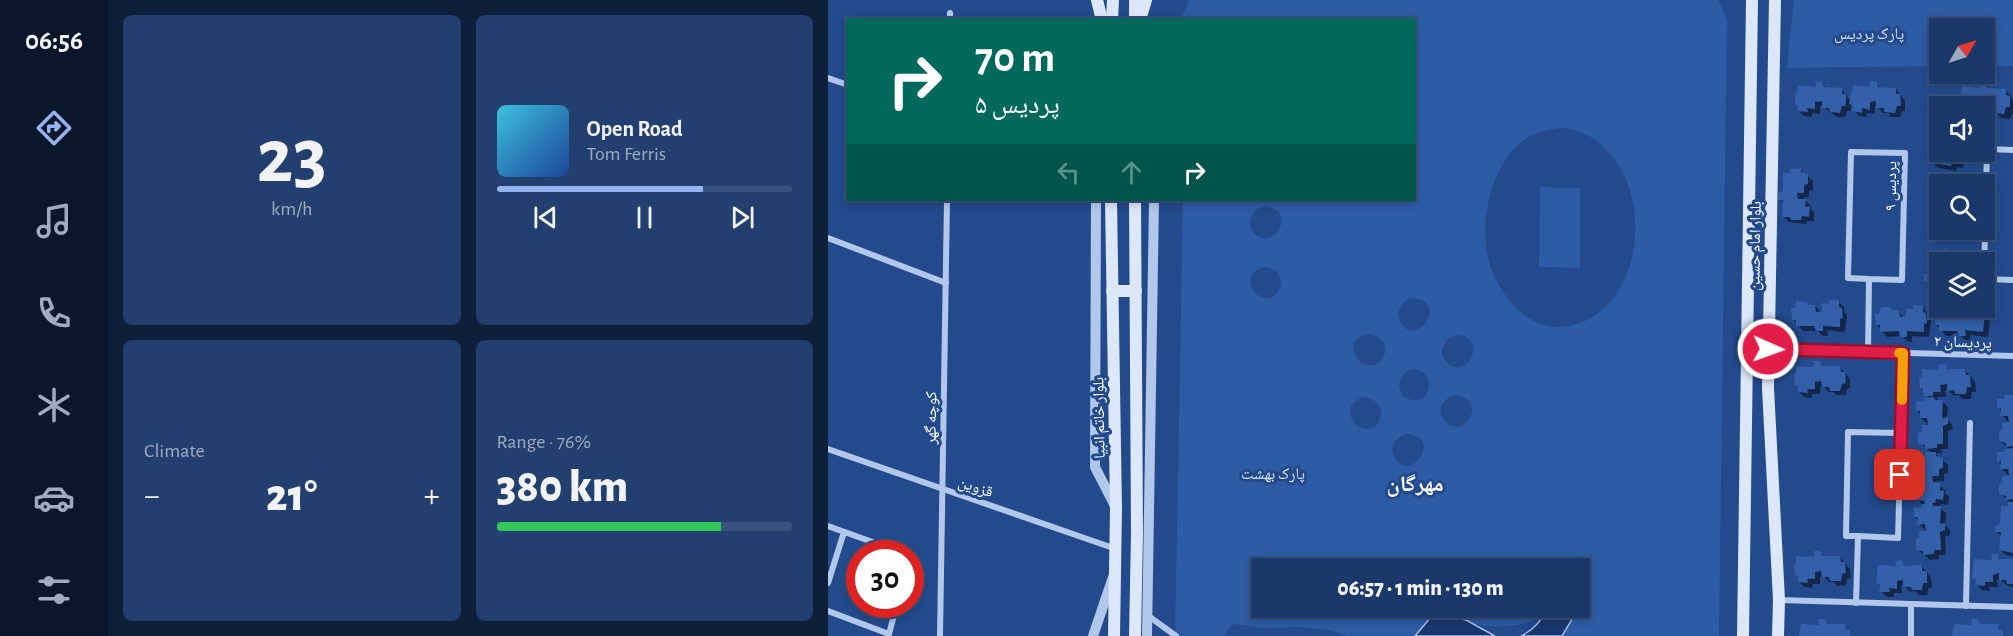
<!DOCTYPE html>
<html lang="en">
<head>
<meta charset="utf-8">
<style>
	body { margin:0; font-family:"Alegreya Sans","Noto Naskh Arabic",sans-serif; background:#233f6f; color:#f1f3f6; height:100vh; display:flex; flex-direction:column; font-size:22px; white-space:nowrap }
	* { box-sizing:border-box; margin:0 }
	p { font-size:20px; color:#9facc0 }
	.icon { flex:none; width:33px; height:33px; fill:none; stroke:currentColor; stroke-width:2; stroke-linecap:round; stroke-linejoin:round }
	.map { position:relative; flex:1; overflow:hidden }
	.panel { display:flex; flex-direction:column; gap:15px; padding:15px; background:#0e1f3a; width:720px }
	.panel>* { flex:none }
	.banner { position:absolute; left:18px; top:18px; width:570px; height:183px; border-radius:0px; box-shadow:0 3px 9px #0003,0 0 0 2px #38527d; background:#00695c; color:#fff; overflow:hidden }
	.needle { width:39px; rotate:51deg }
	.controls { position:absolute; left:1101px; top:18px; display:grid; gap:12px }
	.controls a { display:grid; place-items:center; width:66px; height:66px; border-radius:0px; background:#1a3869; box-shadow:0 3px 9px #0003,0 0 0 2px #38527d; font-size:30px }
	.speed { position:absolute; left:18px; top:540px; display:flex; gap:12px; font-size:30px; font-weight:700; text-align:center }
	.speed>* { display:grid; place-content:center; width:78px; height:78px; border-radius:50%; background:#1a3869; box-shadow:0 3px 9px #0003,0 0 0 2px #38527d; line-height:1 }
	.speed .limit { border:9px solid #d22; background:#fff; color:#111 }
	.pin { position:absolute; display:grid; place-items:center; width:51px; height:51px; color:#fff; margin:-26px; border-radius:12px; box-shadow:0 3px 9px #0006 }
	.me { position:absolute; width:66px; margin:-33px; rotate:92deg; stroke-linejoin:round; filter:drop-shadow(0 0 4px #0008) }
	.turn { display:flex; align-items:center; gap:21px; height:126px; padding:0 30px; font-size:27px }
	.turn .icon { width:78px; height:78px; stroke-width:2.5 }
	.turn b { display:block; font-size:42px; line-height:51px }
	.lanes { display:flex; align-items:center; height:57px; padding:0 30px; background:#0003; justify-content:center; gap:30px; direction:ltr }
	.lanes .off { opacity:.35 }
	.big { font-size:45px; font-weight:800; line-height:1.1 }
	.panel .widget { flex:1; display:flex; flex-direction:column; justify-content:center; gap:9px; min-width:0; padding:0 21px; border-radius:9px; background:#233f6f }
	.panel .dial { align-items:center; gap:0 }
	.dial b { font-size:78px; line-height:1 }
	.song { display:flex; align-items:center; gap:18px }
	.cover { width:72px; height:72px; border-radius:9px; background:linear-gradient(135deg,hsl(190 70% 55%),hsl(220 70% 35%)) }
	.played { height:6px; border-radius:3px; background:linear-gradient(90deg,#95b2f1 70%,#38527d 70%) }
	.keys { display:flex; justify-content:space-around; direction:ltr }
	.heat { display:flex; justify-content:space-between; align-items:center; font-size:33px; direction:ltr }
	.charge { height:9px; border-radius:4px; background:linear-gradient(90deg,#34c759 76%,#38527d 0) }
	.panel .tiles { flex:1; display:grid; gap:15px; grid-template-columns:repeat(2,1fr) }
	.trip { position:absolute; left:423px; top:558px; width:339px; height:60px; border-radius:0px; background:#1a3869; box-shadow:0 3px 9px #0003,0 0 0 2px #38527d; font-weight:800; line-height:60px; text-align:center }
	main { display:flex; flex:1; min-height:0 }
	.dock { display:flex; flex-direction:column; width:108px; justify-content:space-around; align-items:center; background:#0a162a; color:#9facc0 }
	.dock .icon { width:42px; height:42px }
	.dock .on { color:#95b2f1 }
	.dock b { font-size:27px; color:#f1f3f6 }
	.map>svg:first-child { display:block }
</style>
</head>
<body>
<main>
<nav class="dock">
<b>06:56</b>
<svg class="icon on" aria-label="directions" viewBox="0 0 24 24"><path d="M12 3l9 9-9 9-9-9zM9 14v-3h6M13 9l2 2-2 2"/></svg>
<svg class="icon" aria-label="music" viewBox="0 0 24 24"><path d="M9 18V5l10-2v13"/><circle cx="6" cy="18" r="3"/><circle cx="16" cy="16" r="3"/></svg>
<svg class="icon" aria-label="phone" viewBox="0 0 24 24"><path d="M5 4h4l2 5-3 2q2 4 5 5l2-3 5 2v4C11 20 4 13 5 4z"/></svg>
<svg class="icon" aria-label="climate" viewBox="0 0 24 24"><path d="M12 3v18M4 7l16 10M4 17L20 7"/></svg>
<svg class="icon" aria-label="car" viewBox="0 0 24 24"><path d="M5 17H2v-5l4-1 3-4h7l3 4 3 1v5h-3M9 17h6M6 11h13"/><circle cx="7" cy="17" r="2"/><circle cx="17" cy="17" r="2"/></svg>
<svg class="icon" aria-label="filters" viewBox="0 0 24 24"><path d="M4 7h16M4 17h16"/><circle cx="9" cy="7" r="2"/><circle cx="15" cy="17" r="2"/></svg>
</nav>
<section class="panel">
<div class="tiles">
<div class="widget dial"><b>23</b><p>km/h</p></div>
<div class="widget">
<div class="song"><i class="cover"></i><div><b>Open Road</b><p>Tom Ferris</p></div></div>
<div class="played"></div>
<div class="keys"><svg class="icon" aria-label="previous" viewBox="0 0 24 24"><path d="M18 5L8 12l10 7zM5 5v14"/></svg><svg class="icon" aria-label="pause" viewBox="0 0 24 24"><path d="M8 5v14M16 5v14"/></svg><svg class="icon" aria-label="next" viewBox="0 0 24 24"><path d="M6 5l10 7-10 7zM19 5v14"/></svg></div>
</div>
<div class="widget"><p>Climate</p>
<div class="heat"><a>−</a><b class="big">21°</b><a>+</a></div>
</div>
<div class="widget"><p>Range · 76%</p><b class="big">380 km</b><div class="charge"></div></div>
</div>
</section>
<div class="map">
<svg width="1185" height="636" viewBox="0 0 1185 636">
	<rect width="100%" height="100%" fill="#234a8c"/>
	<g fill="#2d5ba4" fill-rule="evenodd">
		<path d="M361 0H890L899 20 891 636H734L744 622 754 598 752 597V568H434V608H719C698 636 648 627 611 615L603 617 587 636H519L502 630 470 627 437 628 405 624 395 636H347L355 200H586V20L353 19ZM735 128C758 130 773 142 787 160 815 198 814 264 783 301 764 324 729 336 702 319 686 310 675 293 667 278 647 238 659 167 696 140 706 132 722 129 735 128ZM436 206C471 208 446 254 426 233 417 222 424 210 436 206ZM436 267C447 267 458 278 451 290 437 315 403 277 436 267ZM584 298C624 301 586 351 572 321 567 310 574 301 584 298ZM539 334C551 334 562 345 555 357 540 382 506 343 539 334ZM628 335C662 336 639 383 618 362 609 352 616 339 628 335ZM584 369C607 369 606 401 586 400 566 400 567 374 584 369ZM626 395C661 396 638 443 617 421 607 411 615 399 626 395ZM536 397C548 398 558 409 551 421 537 446 503 407 536 397ZM578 434C618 436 580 487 566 456 561 446 568 437 578 434Z"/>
		<path d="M966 0H1185V66H1157L1156 28H1112L1111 66 959 68Z"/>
		<path d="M712 187 752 188V268L711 267Z"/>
	</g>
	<g fill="#18376c" stroke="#a5c2ec" stroke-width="1.5">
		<path d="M719 608H751L734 636H693C706 630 714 620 719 608Z"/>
		<path d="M611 615 638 620 667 636H587L603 617Z"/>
	</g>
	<g fill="#0007">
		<path d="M993 83 999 88 1013 89 1023 102 1044 89 1048 83 1054 89H1068L1077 101V111H1074L1072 117H1063L1060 113H1055L1047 105V114L1038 113 1039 117 1031 116 1026 111V107L1023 103V111H1019L1017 117H1009L994 106 992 107V114L984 113V117L976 116 971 111Z"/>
		<path d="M1158 84 1163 90H1177L1183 96 1185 101V112L1182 119 1173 118 1169 114H1165L1157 106 1156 108 1134 106 1132 104 1153 90Z"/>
		<path d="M1101 140 1112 152H1132V156L1136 160 1135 168 1129 167 1128 171 1111 168 1105 163 1106 151 1101 145Z"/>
		<path d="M973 170 985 181V190L981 191V197L975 198 983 206V209L986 213V221H979L978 224 961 222 956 217 957 204 952 199 957 193 963 174Z"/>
		<path d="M1119 251 1131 262H1112V304L1107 303 1102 298 1103 285 1098 280Z"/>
		<path d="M1010 302 1016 307V311L1019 315 1017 332 999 330 1000 336H995L990 331H975L965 319 978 303 982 306H987L993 312Z"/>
		<path d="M1095 307 1103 320 1101 337 1084 336V342L1079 341 1074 336 1059 337 1049 325 1063 308 1066 312H1071L1077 318Z"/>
		<path d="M1112 308H1121L1124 311H1129L1135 317 1146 310V308H1154L1162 320 1160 337 1142 335V341H1138L1133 336H1118L1108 324Z"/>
		<path d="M992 363 996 368 1011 367 1017 373 1022 379V388L1019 389 1018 395H1009L1006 392H1001L995 386 992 387V394H984V398L976 397 971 392V388L968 384 987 369Z"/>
		<path d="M1117 366 1122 371 1137 370 1147 382 1148 392H1144L1143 399H1134L1131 395 1126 396 1120 390H1117L1118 397H1109L1110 401H1114L1120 407 1119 419 1124 424 1125 429 1120 431V449H1113L1114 453 1108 454 1120 465V473L1116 474V481H1109V484L1117 490V493L1121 497 1120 505 1113 504 1112 508 1118 513 1117 525 1122 530V535L1117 537 1118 555H1111V559L1102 560 1089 549 1093 539 1099 532 1091 524V521L1087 517 1094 509 1095 505 1090 500 1091 487 1086 482 1091 476 1098 458 1104 453 1092 443 1101 426 1093 418V415L1089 411 1102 400 1093 388 1113 372Z"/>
		<path d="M1185 398V556L1178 555 1172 550 1174 537 1169 532 1174 526 1183 503 1173 494 1182 477 1174 469V465L1170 461 1184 451 1172 441 1182 424 1174 415V412L1170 408Z"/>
		<path d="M992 553 996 558 1012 557 1022 569 1023 578 1019 579 1018 585 1009 586 1006 582H1001L995 576 992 577V584H984L985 588 977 587 971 582 972 578 968 574 988 559Z"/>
		<path d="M1169 556 1174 560H1185V587L1178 585 1172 579 1169 580 1170 587H1161L1162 591 1154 590 1149 585V581L1146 577 1165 561Z"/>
		<path d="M1073 562 1078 567 1093 566 1099 572 1103 578 1104 588H1101L1099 595H1091L1087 591 1082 592 1076 586H1073L1074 593H1066V597H1059L1053 591V587L1050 584 1069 568Z"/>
	</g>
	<g fill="#3360a9">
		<path d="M987 81 994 82 996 87 1014 88V94H1018V106H1014L1012 113 1002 112 1001 108H994V101L987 102V109L979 108 980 112 969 111 970 105 967 104V93H969L970 85 988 87Z"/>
		<path d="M1042 81 1049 82 1050 87 1068 88V94H1072L1073 106H1069L1067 113 1056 112V108H1048V101L1042 102V110L1034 108V113L1024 111 1025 105 1021 104 1025 85 1042 87Z"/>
		<path d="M1152 83H1158L1160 88 1178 89V95L1182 96V107H1178L1176 114 1166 113 1165 110 1158 109V102L1152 103 1151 106 1131 105 1134 86 1152 88Z"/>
		<path d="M1112 119V152L1131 153 1130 163 1124 162 1123 166 1104 163 1105 146H1100V139L1105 138 1104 120Z"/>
		<path d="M973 168V172L980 174V184L976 185V193H969L970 199H978L977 207 982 206 981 217 974 216 973 220H963L962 217H954L955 200H950V193L955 191V173H962L961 169Z"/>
		<path d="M1119 249V253L1126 255V262H1112V301H1109V298H1100L1102 281H1096V274L1101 273V254H1108V250Z"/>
		<path d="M1001 300H1011V307L1014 308 1015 318 1012 319V327L995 326V331H988L986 326H968V320H964L963 308H967L968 301 979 302 980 305H987L988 312 994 311V303L1001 304Z"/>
		<path d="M1085 305 1095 306V312L1098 313 1099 323 1096 324V332L1079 331V337H1072L1071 331 1052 332V325H1048L1047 314H1051L1053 307H1063L1064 310H1071L1072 317 1078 316V309H1086Z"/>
		<path d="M1111 308 1130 310V317L1137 316 1136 308H1154V312L1157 313 1155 332 1137 330 1138 336H1131L1129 331H1111V325H1107L1106 313H1110Z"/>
		<path d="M985 361H992L994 366H1012L1013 372H1017L1018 383 1014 384 1012 391H1002L1001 387H994L993 381 987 382V389H979L980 393 970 392V386L967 385 966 375 968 374V366L986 367Z"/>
		<path d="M1118 364 1119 369H1137L1138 375H1142L1143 387H1139L1138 394H1127L1126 390 1119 391V384L1112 385 1113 392H1105V396H1095V389L1092 388 1091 378 1094 377V369L1111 370V365Z"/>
		<path d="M1177 395H1185V446L1178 447V443L1171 441V431L1174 430V423L1181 422 1180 416H1172L1173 408 1169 409V399H1176Z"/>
		<path d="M1106 397 1107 400H1115L1114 418 1120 417V424L1115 426V444H1109V448L1097 449V445L1090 444V433L1094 432V425H1100L1099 418H1092V411H1088V401L1095 402 1096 398Z"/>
		<path d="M1185 448V499L1178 500V496L1171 494V484L1174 483V476L1181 475 1180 469H1172L1173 461 1169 462V452H1176L1177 449Z"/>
		<path d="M1097 452H1108V456L1115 458V468L1111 469V476H1104L1105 482 1112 483V491L1116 490 1115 500 1108 499 1107 503H1104L1105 506H1113L1112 524 1117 523V530L1112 532 1113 550H1106V554L1095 555V551L1088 550V539L1091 538V531H1098L1097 524 1089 525 1090 517H1086V507L1093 508 1094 504H1097L1096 501 1088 500 1090 482 1084 483 1085 476 1090 475V456H1097Z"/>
		<path d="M1180 502H1185V553L1171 550 1173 532H1167V526L1172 524 1173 506H1180Z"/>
		<path d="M986 551H992L994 556H1012L1013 562H1017L1018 573 1014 574 1013 581H1002L1001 577H994L993 571 987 572V579H979L980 583 970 582V576L967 575 966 565 968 564V556L986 557Z"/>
		<path d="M1163 554H1170L1171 559H1185V584H1179L1178 580H1171V573L1165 575V582H1157V586L1147 585 1148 579 1144 578 1146 559 1164 560Z"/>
		<path d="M1074 560 1076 566 1094 565V571H1099V583H1095L1094 590H1084L1083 587H1075V580L1069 581V589L1061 588 1062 592H1051L1052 585 1048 584 1050 565 1068 566 1067 561Z"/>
		<path d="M990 619H997L999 624H1017L1018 630H1022V636H971L973 624 991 625Z"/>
		<path d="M1143 619H1150L1152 624H1170V630H1175V636H1124L1126 624 1144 625Z"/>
	</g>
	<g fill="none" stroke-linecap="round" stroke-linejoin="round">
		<g stroke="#b1c8eb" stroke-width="6">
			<path d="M122 20V13"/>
			<path d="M0 78 20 85"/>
			<path d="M0 238 118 283"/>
			<path d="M1156 276 1159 149 1185 150"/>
			<path d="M1156 279 1185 280"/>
			<path d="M941 349 1185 356"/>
			<path d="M1040 352 1041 279 1074 280 1077 153 1023 152 1020 278 1041 279"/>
			<path d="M1073 433 1075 353"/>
			<path d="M0 449 288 549"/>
			<path d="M0 526 78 554"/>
			<path d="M0 583 16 532"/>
			<path d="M951 600 1185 607"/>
			<path d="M1028 603 1030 536 1070 538 1073 433 1020 432 1018 536H1030"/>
			<path d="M1138 606 1142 423"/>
			<path d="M0 611 61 634 69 604"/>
			<path d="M319 615 348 636"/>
			<path d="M112 636 119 200"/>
			<path d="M1083 636V604"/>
		</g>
		<g stroke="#b1c8eb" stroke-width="10">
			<path d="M268 200 267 467 288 508"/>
			<path d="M265 636 285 577"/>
			<path d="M319 636 326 200"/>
		</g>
		<g stroke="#dce7f9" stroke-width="12">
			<path d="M269 0 274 20"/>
			<path d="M947 0 940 388 951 600 950 636"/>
			<path d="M284 20 285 0"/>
			<path d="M307 20V0"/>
			<path d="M312 20 318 0"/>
			<path d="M283 200 288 508 286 636"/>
			<path d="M284 291H308"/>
			<path d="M307 636 309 533 307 200"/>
			<path d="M915 636 924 0"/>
		</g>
	</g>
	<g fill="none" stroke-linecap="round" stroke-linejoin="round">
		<defs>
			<path id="route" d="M940 349 1075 353 1072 475"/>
		</defs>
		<use href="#route" stroke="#92132f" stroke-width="15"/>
		<use href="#route" stroke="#e11d48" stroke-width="10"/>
		<path stroke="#f59e0b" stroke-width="10" d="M1071 353H1075L1074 400"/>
	</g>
	<g text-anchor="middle" stroke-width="6" stroke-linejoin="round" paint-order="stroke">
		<g font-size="16" fill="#d6e3f8" stroke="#234a8c">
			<text x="1041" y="39">پارک پردیس</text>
			<text x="445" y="479">پارک بهشت</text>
		</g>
		<g font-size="16" fill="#fff" stroke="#234a8c">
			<text transform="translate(1062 186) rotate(-89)" y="6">پردیس ۹</text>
			<text transform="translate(926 246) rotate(-89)" y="6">بلوار امام حسین</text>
			<text transform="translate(1135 341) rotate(2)" y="6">پردیسان ۲</text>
			<text transform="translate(102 418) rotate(-89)" y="6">کوچه گهر</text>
			<text transform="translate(270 418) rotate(-91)" y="6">بلوار خاتم انبیا</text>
			<text transform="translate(148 486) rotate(19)" y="6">قزوین</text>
		</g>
		<g font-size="22" font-weight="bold" fill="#fff" stroke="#234a8c">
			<text x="587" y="491">مهرگان</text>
		</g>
	</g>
</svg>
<div class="controls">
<a><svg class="needle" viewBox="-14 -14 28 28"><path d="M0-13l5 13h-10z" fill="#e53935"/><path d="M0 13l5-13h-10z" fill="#9facc0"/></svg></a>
<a><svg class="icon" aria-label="sound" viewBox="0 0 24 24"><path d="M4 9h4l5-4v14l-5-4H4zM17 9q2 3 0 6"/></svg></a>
<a><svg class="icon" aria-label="search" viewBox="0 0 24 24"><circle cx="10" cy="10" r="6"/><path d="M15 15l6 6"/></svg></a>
<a><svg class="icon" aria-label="layers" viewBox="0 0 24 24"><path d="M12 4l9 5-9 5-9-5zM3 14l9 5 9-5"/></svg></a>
</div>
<div class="speed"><div class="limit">30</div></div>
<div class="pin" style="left:1072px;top:475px;background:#d93025"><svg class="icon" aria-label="arrive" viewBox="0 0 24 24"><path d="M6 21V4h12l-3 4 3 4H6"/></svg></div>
<svg class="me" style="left:940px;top:349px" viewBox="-20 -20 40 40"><circle r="17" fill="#e11d48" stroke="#fff" stroke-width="3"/><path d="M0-11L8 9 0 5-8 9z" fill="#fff"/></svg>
<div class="trip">06:57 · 1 min · 130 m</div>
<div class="banner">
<div class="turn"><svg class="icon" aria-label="right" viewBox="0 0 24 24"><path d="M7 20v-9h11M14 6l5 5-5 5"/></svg><div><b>70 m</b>پردیس ۵</div></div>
<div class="lanes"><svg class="icon off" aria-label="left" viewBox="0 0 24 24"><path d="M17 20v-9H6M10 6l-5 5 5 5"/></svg><svg class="icon off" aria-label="ahead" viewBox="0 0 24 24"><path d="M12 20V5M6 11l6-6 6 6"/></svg><svg class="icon" aria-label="right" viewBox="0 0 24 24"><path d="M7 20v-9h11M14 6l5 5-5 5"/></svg></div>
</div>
</div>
</main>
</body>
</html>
